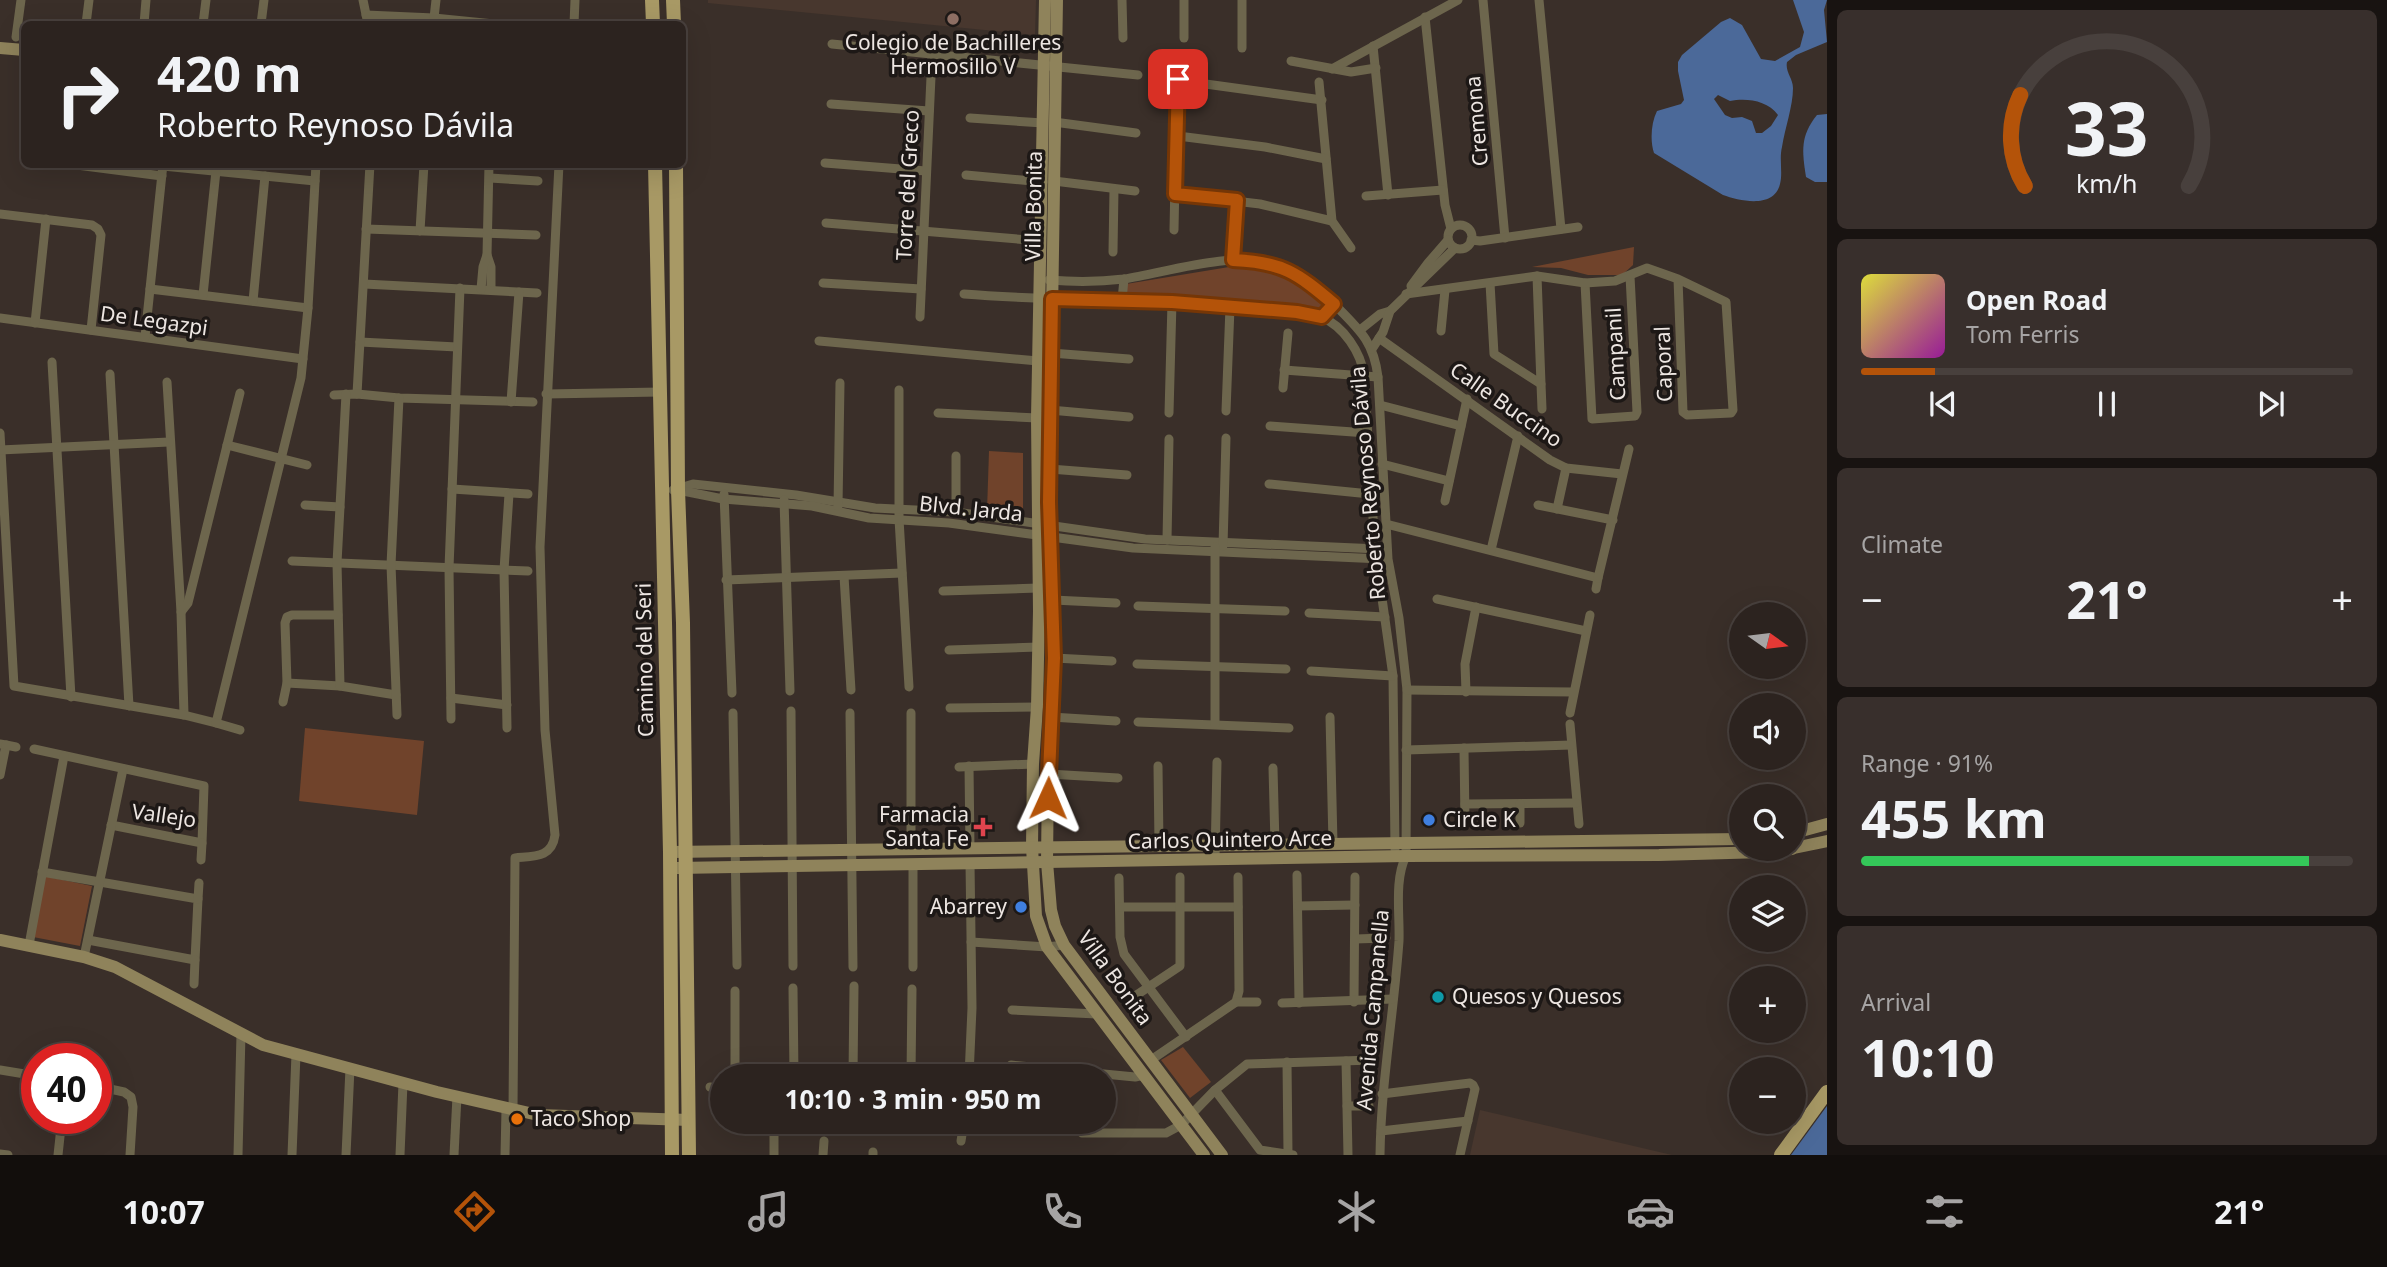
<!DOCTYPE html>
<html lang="en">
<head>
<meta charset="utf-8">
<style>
	body { margin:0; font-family:"Noto Sans",sans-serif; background:#382f2c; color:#f1f3f6; height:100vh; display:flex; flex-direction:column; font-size:26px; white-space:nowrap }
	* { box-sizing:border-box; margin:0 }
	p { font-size:23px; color:#a6a4a4 }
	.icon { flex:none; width:38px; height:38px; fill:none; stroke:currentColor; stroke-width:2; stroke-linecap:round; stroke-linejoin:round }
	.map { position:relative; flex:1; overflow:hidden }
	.side { display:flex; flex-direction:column; gap:10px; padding:10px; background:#181311; width:560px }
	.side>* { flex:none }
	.hud { position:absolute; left:21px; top:21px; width:665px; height:147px; border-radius:10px; box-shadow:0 7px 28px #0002,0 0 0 2px #48403d; background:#2c231f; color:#f1f3f6; overflow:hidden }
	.needle { width:46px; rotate:104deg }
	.controls { position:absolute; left:1729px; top:602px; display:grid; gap:14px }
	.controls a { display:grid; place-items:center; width:77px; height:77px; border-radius:50%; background:#2c231f; box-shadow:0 7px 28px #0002,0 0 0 2px #48403d; font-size:35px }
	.speed { position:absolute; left:21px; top:1043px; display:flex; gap:14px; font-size:35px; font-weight:700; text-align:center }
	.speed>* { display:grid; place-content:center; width:91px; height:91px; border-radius:50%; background:#2c231f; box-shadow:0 7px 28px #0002,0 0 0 2px #48403d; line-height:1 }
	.speed .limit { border:10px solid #d22; background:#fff; color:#111 }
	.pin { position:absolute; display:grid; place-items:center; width:60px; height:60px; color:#fff; margin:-30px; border-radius:14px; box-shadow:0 4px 10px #0006 }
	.me { position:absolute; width:77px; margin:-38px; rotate:1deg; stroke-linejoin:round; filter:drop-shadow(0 0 5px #0008) }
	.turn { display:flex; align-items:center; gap:24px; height:147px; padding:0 21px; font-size:32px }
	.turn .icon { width:91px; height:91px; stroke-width:2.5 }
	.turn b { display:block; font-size:49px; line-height:60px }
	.big { font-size:52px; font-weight:700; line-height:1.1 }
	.side .card { flex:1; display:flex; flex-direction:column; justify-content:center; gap:10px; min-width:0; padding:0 24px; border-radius:10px; background:#382f2c }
	.side .dial { align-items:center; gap:0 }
	.dial svg { height:182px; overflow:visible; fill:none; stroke:#48403d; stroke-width:7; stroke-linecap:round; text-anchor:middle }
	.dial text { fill:#f1f3f6; stroke:none }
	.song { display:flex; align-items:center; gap:21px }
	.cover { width:84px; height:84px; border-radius:10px; background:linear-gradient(135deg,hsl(60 70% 55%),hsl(300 70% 35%)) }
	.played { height:7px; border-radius:4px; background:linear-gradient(90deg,#b45309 15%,#48403d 15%) }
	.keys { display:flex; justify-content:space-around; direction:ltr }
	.heat { display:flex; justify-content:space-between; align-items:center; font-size:38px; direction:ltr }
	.charge { height:10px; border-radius:5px; background:linear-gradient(90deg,#34c759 91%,#48403d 0) }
	.trip { position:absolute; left:710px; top:1064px; width:406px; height:70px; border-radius:35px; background:#2c231f; box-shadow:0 7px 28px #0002,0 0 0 2px #48403d; font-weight:700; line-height:70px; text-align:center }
	.tabs { display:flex; height:112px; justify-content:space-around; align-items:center; background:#120e0c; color:#a6a4a4 }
	.tabs .icon { width:49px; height:49px }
	.tabs .on { color:#b45309 }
	.tabs b { font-size:32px; color:#f1f3f6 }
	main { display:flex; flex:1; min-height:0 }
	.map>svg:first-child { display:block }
</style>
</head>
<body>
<main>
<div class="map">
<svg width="1827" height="1155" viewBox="0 0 1827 1155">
	<rect width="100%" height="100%" fill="#3a2f29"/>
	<g fill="#48372e">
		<path d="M708 0H1036L1035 35 708 3Z"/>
		<path d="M1480 1110 1672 1155H1470Z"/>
	</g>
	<g fill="#70432b">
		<path d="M1634 247 1633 265 1622 275H1588L1561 268 1532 267Z"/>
		<path d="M1257 266 1282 273 1327 303 1322 313 1136 299 1127 294 1126 284 1229 267Z"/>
		<path d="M989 451 1023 453V511H987Z"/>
		<path d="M305 728 424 741 417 815 299 801Z"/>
		<path d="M44 876 92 886 80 946 33 937Z"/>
		<path d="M1183 1047 1211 1082 1190 1098 1161 1060Z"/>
	</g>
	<g fill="#4b6999" fill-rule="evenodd">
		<path d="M1793 0H1827L1824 10 1827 42 1796 55 1787 62C1785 72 1793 78 1793 88 1793 106 1785 128 1782 147 1779 159 1783 173 1780 184 1774 209 1740 201 1723 195L1654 153C1650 141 1651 123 1657 111L1681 104 1684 100 1678 71V62L1682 55 1721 22 1730 18 1742 25 1761 59 1775 61 1800 47 1804 32ZM1718 95 1730 101C1746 98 1767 100 1778 115L1771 126 1762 133H1756L1752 121 1742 117 1732 118 1725 115 1714 99Z"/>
		<path d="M1827 114V182H1815L1806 177C1802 151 1800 136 1817 115Z"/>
		<path d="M1827 1106V1155H1791Z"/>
	</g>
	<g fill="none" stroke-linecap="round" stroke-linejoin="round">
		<g stroke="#6d664d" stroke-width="9">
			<path d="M363 0 368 24"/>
			<path d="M1122 0 1123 38"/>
			<path d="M1184 0V38"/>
			<path d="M1242 0V48"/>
			<path d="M1483 0 1505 238"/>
			<path d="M1539 0 1561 229"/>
			<path d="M366 15 434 18 494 24"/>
			<path d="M1425 17 1445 205 1451 229"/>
			<path d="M434 18 436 0"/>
			<path d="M86 24 89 0"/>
			<path d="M144 24 146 0"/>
			<path d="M203 24 206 0"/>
			<path d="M261 24 264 0"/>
			<path d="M574 24 575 0"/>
			<path d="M16 37 21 0"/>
			<path d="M832 44 1138 75"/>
			<path d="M1373 46 1388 195"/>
			<path d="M1291 61 1351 72 1376 68"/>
			<path d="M1332 69 1458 0"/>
			<path d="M1162 78 1322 100"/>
			<path d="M1319 82 1332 221 1351 248"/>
			<path d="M831 104 929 111"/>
			<path d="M970 118 1043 123"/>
			<path d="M1054 122 1136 133"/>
			<path d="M1178 136 1265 147 1326 159"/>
			<path d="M825 163 926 171"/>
			<path d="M69 164 162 176"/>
			<path d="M163 166 315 181"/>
			<path d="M966 175 1043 182"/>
			<path d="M490 178 538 181"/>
			<path d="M1054 181 1135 191"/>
			<path d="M1175 194 1260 204 1332 221"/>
			<path d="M1366 196 1443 190"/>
			<path d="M0 214 92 225 98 229 101 235 91 330"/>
			<path d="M826 223 1041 241"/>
			<circle cx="1460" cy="237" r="12"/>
			<path d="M366 229 536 235"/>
			<path d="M1174 230 1177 79"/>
			<path d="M420 231 424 164"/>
			<path d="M1471 240 1480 241 1578 227"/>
			<path d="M1113 252 1114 189"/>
			<path d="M487 255 491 267V290"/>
			<path d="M1233 260 1236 200"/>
			<path d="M1049 280C1074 282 1099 282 1124 279 1168 272 1231 251 1273 264 1297 271 1322 291 1339 309 1362 332 1374 344 1378 377L1388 559 1399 618 1407 690 1406 856C1394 880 1400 914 1399 941 1394 1012 1381 1083 1380 1155"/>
			<path d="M823 283 921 289"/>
			<path d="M1490 283 1494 354 1541 384 1537 276"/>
			<path d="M1585 283 1592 419 1635 416 1637 412 1630 276"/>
			<path d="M364 284 537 293"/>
			<path d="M1411 286 1428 263 1448 240"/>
			<path d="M150 289 308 308"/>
			<path d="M481 289 483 267 487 255 489 164"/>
			<path d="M964 294C1054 301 1146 300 1236 307 1263 309 1297 307 1321 317 1344 326 1361 353 1364 375L1375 549 1393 676 1395 849"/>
			<path d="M1406 294 1537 276 1585 283 1615 281 1647 268 1678 279 1726 302 1733 410 1731 413 1687 415 1683 412 1678 279"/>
			<path d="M203 295 216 171"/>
			<path d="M1122 300 1124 279"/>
			<path d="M253 301 265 176"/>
			<path d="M920 317 932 55"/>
			<path d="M0 318 303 359"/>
			<path d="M35 323 46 219"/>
			<path d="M1360 330 1380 314 1390 311"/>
			<path d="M1441 331 1445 290"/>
			<path d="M145 337 163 164"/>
			<path d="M1379 338 1550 460 1566 468 1622 474"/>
			<path d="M819 341 1038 361"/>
			<path d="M360 342 457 347"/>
			<path d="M1372 349 1383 332 1390 311 1455 248"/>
			<path d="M1051 353 1129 359"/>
			<path d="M52 362 71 697"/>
			<path d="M1284 370 1378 377"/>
			<path d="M110 374 129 706"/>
			<path d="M167 382 181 612 184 715"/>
			<path d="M1541 384 1542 409"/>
			<path d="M1283 388 1288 333"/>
			<path d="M899 390V519L909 687"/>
			<path d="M357 394 370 164"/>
			<path d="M546 394 660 392"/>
			<path d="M334 395 357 394 399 398 533 402"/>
			<path d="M511 402 519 292"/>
			<path d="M1380 405 1461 426"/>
			<path d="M1050 410 1129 417"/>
			<path d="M1226 411 1230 307"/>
			<path d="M938 413 1037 418"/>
			<path d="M1169 413 1172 302"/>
			<path d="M1270 426 1367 433"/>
			<path d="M0 433 14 686 184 715 216 723 301 378 308 308 316 164"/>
			<path d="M227 445 307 465"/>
			<path d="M0 450 169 442"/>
			<path d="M956 456V512"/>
			<path d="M1382 464 1449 481"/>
			<path d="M1050 469 1127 475"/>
			<path d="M1269 484 1370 494"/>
			<path d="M452 489 528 494"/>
			<path d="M673 490 693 484 796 495 875 508 956 512 1145 539 1379 549"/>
			<path d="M678 490 723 499 812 506 869 518 949 523 1133 548 1382 559"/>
			<path d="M724 494 732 693"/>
			<path d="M784 500 790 691"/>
			<path d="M1445 501 1467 399"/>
			<path d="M305 505 340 507"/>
			<path d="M1538 505 1613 520"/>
			<path d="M838 506 840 383"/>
			<path d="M1557 509 1566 468"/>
			<path d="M1386 524 1598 578 1596 589"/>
			<path d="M1167 540 1169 439"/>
			<path d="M1223 546 1226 438"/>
			<path d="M1491 550 1518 436"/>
			<path d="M292 561 528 571"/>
			<path d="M844 576 851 690"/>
			<path d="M1598 578 1629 449"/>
			<path d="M726 580 902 573"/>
			<path d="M943 591 1038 588"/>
			<path d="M1437 599 1586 631"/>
			<path d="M1053 600 1116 603"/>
			<path d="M1138 606 1285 611"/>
			<path d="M181 612 188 603 240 393"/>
			<path d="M1309 613 1385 617"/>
			<path d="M949 650 1038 647"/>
			<path d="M1054 658 1112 661"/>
			<path d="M1137 664 1286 669"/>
			<path d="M1311 671 1393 676"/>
			<path d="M287 683 340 686 396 695"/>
			<path d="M340 686 337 563 346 394"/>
			<path d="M1407 690 1573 692"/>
			<path d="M1466 692 1465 664 1476 607"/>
			<path d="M451 698 507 705"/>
			<path d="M283 702 287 683 285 623 287 617 292 615H338"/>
			<path d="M950 708 1037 707"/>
			<path d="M791 711 793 966"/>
			<path d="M733 713 737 965"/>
			<path d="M850 713 853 967"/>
			<path d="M911 713V849"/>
			<path d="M1570 713 1590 615"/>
			<path d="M397 715 391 565 399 398"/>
			<path d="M1051 717 1116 721"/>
			<path d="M1330 717 1333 843"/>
			<path d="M451 719 449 568 460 288"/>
			<path d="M1138 722 1289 728"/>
			<path d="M216 723 240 730"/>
			<path d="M1215 724V547"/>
			<path d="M1570 724 1579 824"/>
			<path d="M507 728 504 570 509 494"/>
			<path d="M0 744 6 745 0 775"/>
			<path d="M6 745 16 747"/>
			<path d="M1464 748 1465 823"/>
			<path d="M34 749 204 786 202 843 111 825"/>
			<path d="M1406 750 1571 745"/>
			<path d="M969 766 970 848"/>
			<path d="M1158 766 1159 845"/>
			<path d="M959 767 1033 764"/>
			<path d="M1273 768 1275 844"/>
			<path d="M1048 774 1118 778"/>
			<path d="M1465 804 1576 803"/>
			<path d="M1520 804V823"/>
			<path d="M1215 859 1217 762"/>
			<path d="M201 860 202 843"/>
			<path d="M913 864V967"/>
			<path d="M42 872 198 899 195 960 88 940"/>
			<path d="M1297 875 1299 1003"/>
			<path d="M1119 878 1120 937 1124 954 1186 1037"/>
			<path d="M198 899 199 883"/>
			<path d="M1298 906 1355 905"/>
			<path d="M1120 907H1238"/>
			<path d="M1355 939 1386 938"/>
			<path d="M971 942 1047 947 1064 945"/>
			<path d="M29 945 64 756"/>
			<path d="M84 957 123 769"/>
			<path d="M194 984 195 960"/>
			<path d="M793 988 794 1076"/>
			<path d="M735 991V1076"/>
			<path d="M1126 1002 1180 966V877"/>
			<path d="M1236 1002 1239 991 1238 877"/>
			<path d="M1354 1002 1355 877"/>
			<path d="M1282 1003 1393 999"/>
			<path d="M1012 1010 1097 1014"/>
			<path d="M1151 1060 1236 1002H1257"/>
			<path d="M1346 1061 1348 1155"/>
			<path d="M1287 1062 1288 1154"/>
			<path d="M1011 1065 1135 1077 1145 1075"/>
			<path d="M0 1070 37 1076"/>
			<path d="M853 1076 854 986"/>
			<path d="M911 1076 912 989"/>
			<path d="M969 1076 972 1008 970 863"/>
			<path d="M96 1086 124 1092 131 1097 133 1107 130 1155"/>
			<path d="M710 1087 723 1089"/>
			<path d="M1215 1090 1260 1150 1293 1155"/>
			<path d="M1382 1094 1470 1083 1473 1085 1475 1089 1460 1155"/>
			<path d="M1347 1106H1369"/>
			<path d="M513 1111 515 858C534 856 552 858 555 835L545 730 540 547 559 164"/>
			<path d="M1000 1122 1057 1130"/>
			<path d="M1381 1131 1468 1121"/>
			<path d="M1082 1133H1166L1181 1125 1215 1090 1247 1064 1373 1060"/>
			<path d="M774 1136V1155"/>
			<path d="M961 1141 964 1122"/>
			<path d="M0 1154 8 1155"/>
			<path d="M58 1155 62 1118"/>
			<path d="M238 1155 241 1034"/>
			<path d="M292 1155 296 1054"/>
			<path d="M346 1155 350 1068"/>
			<path d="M400 1155 403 1083"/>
			<path d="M454 1155 457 1096"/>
			<path d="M505 1155 506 1109"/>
			<path d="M823 1155 824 1141"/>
			<path d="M873 1155V1152"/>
		</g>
		<g stroke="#8f835b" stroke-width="12">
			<path d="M1045 0 1037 418 1039 611 1037 707 1033 764 1032 847 1036 916 1047 947 1204 1155"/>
			<path d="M1057 0 1049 502 1054 658 1048 774 1047 862 1051 910 1055 926 1064 945 1222 1155"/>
			<path d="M0 48 24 50"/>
			<path d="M1794 833 1827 824"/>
			<path d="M1794 848 1827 841"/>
			<path d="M670 852 1741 839"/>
			<path d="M677 868 1406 856 1659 855 1764 852 1792 849"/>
			<path d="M0 940 84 957 115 967 263 1045 437 1092 538 1115 689 1120"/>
		</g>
		<g stroke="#a89965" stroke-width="14">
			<path d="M652 0 653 24"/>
			<path d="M673 0 674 24"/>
			<path d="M655 164 670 852 672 1155"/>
			<path d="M676 164 678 490 683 623 689 1155"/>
			<path d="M1781 1155 1827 1092"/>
		</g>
	</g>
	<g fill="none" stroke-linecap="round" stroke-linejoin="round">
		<defs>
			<path id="route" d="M1048 798 1054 658 1049 502 1052 299 1172 302 1297 312 1322 317 1334 304C1297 273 1283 262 1233 260L1237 200 1175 194 1178 79"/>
		</defs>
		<use href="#route" stroke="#753606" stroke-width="18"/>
		<use href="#route" stroke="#b45309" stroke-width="12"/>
	</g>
	<circle fill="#8d6e63" stroke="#1d1816" stroke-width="2.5" cx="953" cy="19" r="7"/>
	<g fill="#3f7fe0" stroke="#1d1816" stroke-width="2.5">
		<circle cx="1429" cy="820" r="7"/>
		<circle cx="1021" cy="907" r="7"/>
	</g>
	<path fill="#e0444e" stroke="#1d1816" stroke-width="2.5" d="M979.5 816.5h7v7h7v7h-7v7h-7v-7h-7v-7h7z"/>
	<circle fill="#0f9aa8" stroke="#1d1816" stroke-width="2.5" cx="1438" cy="997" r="7"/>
	<circle fill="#e8710a" stroke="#1d1816" stroke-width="2.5" cx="517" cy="1119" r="7"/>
	<g text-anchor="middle" stroke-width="7" stroke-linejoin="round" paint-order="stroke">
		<g font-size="21" fill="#ede6e2" stroke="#1d1816" text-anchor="start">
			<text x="953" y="50" text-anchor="middle">Colegio de Bachilleres<tspan x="953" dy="24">Hermosillo V</tspan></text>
			<text x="969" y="822" text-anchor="end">Farmacia<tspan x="969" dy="24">Santa Fe</tspan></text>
			<text x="1443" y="827">Circle K</text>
			<text x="1007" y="914" text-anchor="end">Abarrey</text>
			<text x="1452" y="1004">Quesos y Quesos</text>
			<text x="531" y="1126">Taco Shop</text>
		</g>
		<g font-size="21" fill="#ede6e2" stroke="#1d1816">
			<text transform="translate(1477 121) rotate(-95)" y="7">Cremona</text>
			<text transform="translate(908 185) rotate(-87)" y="7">Torre del Greco</text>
			<text transform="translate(1034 206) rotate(-89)" y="7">Villa Bonita</text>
			<text transform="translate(154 321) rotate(8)" y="7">De Legazpi</text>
			<text transform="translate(1616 354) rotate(-93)" y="7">Campanil</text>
			<text transform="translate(1664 364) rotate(-92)" y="7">Caporal</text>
			<text transform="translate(1506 405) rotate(35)" y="7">Calle Buccino</text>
			<text transform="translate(1368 483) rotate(-95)" y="7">Roberto Reynoso Dávila</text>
			<text transform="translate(971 509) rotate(6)" y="7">Blvd. Jarda</text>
			<text transform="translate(645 660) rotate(-91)" y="7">Camino del Seri</text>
			<text transform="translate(164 816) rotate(8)" y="7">Vallejo</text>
			<text transform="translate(1230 840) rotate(-1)" y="7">Carlos Quintero Arce</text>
			<text transform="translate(1115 978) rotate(54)" y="7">Villa Bonita</text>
			<text transform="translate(1373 1010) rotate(-85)" y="7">Avenida Campanella</text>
		</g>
	</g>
</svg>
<div class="controls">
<a><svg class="needle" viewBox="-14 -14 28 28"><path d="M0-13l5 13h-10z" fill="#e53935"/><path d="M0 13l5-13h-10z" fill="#a6a4a4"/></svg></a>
<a><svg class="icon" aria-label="sound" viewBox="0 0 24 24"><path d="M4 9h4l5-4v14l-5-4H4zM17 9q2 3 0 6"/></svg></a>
<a><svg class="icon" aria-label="search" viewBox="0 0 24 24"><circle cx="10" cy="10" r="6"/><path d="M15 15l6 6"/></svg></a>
<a><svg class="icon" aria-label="layers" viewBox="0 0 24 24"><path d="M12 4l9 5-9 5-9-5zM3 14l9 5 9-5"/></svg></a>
<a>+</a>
<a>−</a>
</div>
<div class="speed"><div class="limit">40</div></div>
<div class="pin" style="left:1178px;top:79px;background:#d93025"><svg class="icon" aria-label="arrive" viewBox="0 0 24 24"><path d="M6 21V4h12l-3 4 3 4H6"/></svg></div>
<svg class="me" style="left:1048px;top:798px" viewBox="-20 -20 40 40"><path d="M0-17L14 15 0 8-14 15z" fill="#b45309" stroke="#fff" stroke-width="4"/></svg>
<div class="trip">10:10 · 3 min · 950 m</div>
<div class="hud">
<div class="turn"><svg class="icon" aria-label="right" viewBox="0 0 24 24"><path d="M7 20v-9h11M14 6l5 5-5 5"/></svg><div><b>420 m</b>Roberto Reynoso Dávila</div></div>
</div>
</div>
<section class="side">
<div class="card dial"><svg viewBox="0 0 100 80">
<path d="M14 69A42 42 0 1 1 86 69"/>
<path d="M14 69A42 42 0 0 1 12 29" stroke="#b45309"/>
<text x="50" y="56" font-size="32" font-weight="700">33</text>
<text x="50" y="72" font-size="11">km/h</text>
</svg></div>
<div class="card">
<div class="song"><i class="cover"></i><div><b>Open Road</b><p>Tom Ferris</p></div></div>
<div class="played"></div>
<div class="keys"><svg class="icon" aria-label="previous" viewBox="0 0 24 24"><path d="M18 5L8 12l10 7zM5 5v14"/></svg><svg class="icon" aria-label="pause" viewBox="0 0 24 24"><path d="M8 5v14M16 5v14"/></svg><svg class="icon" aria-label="next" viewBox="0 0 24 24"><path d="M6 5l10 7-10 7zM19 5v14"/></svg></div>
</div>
<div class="card"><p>Climate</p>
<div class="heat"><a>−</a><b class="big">21°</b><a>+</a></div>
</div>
<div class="card"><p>Range · 91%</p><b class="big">455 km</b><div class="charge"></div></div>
<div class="card"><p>Arrival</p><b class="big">10:10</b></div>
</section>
</main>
<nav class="tabs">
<b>10:07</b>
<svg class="icon on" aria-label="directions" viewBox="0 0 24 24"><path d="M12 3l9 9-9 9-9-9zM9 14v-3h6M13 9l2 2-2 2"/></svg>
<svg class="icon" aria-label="music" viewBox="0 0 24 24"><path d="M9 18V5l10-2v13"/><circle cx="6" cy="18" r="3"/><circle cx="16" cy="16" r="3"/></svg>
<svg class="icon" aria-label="phone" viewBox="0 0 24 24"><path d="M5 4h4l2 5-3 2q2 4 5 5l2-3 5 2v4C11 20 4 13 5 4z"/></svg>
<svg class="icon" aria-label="climate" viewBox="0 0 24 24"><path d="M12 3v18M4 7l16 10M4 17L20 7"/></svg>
<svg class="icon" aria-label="car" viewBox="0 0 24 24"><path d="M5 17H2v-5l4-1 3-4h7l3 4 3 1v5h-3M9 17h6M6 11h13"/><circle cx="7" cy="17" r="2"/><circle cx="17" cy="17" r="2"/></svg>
<svg class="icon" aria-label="filters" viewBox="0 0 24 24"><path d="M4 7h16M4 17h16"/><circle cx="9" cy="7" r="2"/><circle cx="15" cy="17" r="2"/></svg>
<b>21°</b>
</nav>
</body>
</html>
